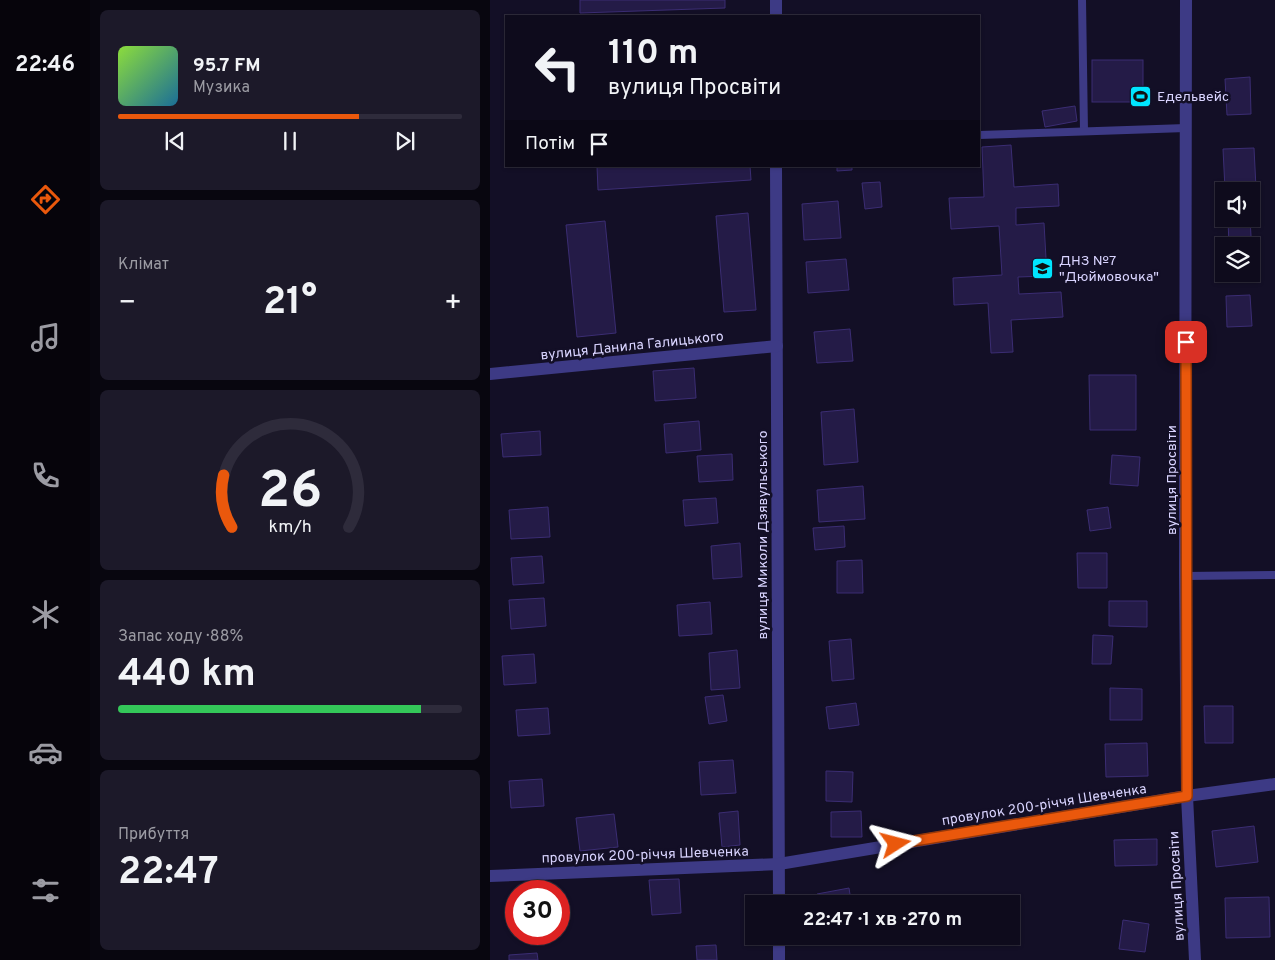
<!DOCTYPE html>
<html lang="uk">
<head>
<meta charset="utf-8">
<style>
	body { margin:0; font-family:Overpass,sans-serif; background:#1c1929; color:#f1f3f6; height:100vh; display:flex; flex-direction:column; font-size:19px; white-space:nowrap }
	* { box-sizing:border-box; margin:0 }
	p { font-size:16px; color:#9b9ba3 }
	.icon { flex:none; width:28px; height:28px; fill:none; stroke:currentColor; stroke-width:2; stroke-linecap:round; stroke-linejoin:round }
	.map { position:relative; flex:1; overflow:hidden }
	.panel { display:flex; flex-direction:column; gap:10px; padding:10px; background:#08060f; width:400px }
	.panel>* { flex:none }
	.hud { position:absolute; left:15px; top:15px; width:475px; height:152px; border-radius:0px; box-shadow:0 1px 4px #0004,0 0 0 1px #2e2b3b; background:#0e0b1c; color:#f1f3f6; overflow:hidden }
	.controls { position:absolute; left:725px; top:182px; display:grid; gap:10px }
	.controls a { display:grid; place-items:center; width:45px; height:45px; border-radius:0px; background:#0e0b1c; box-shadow:0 1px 4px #0004,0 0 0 1px #2e2b3b; font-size:25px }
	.speed { position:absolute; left:15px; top:880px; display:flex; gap:10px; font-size:25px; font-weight:700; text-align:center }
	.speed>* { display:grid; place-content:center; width:65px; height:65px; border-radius:50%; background:#0e0b1c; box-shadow:0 1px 4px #0004,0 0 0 1px #2e2b3b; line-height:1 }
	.speed .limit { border:8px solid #d22; background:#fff; color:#111 }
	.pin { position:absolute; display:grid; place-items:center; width:42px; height:42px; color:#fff; margin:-21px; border-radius:10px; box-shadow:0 2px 8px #0006 }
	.me { position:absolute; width:55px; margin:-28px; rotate:81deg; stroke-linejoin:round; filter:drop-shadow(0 0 4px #0008) }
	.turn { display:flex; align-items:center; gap:18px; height:105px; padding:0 20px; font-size:22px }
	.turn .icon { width:65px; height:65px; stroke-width:2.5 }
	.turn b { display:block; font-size:35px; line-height:42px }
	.then { display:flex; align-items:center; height:48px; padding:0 20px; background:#0003; gap:10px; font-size:19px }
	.big { font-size:38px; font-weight:700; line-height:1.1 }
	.panel .widget { flex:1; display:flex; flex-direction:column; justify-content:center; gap:8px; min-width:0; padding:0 18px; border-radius:8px; background:#1c1929 }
	.panel .dial { align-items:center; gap:0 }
	.dial svg { height:130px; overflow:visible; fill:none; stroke:#2e2b3b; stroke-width:7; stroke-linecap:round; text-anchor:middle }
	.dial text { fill:#f1f3f6; stroke:none }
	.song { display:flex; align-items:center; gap:15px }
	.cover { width:60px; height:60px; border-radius:8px; background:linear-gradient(135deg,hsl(90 70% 55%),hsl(200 70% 35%)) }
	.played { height:5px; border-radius:2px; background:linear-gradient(90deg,#ea580c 70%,#2e2b3b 70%) }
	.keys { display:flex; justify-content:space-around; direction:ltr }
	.heat { display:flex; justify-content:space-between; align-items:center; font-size:28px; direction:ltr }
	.charge { height:8px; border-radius:4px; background:linear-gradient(90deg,#34c759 88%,#2e2b3b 0) }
	.trip { position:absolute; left:255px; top:895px; width:275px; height:50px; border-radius:0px; background:#0e0b1c; box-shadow:0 1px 4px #0004,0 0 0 1px #2e2b3b; font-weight:700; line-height:50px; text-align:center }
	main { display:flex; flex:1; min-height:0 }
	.tabs { display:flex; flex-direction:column; width:90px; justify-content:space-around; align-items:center; background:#06040b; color:#9b9ba3 }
	.tabs .icon { width:35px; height:35px }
	.tabs .active { color:#ea580c }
	.tabs b { font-size:22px; color:#f1f3f6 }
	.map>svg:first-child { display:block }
</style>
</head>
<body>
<main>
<nav class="tabs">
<b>22:46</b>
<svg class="icon active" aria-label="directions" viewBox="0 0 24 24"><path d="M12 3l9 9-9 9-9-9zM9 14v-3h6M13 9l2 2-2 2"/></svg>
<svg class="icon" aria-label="music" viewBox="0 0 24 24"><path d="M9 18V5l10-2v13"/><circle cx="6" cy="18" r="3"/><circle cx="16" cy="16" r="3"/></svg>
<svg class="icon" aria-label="phone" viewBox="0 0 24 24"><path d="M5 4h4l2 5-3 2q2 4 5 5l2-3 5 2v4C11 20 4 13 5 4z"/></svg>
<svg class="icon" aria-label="climate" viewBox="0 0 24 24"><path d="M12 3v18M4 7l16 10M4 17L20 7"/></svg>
<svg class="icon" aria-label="car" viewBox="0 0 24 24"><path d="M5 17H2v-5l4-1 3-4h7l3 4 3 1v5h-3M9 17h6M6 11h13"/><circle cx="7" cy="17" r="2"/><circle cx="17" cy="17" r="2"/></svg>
<svg class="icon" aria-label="filters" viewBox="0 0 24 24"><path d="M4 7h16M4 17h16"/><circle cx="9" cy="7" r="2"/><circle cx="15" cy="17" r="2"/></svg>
</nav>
<section class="panel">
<div class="widget">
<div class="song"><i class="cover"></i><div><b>95.7 FM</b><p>Музика</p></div></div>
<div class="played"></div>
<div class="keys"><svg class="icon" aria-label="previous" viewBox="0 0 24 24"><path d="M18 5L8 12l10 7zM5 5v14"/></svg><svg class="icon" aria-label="pause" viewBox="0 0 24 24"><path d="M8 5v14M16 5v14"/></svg><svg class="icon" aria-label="next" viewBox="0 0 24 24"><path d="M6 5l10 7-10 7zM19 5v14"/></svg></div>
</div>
<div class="widget"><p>Клімат</p>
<div class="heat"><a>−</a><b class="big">21°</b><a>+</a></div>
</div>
<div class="widget dial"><svg viewBox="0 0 100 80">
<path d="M14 69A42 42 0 1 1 86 69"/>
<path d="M14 69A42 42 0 0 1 9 37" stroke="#ea580c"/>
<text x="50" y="56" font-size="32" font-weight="700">26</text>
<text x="50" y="72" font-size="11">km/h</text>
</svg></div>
<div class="widget"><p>Запас ходу · 88%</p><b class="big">440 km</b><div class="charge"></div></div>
<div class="widget"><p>Прибуття</p><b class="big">22:47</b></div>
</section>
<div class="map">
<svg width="785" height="960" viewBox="0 0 785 960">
	<rect width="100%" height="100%" fill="#130f26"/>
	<g fill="#241b47" stroke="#3b2d73">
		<path d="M90 0H235V8L90 13Z"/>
		<rect x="602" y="60" width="51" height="42"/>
		<path d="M760 77 761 114 737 115 735 79Z"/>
		<path d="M585 106 587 121 555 127 552 111Z"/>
		<path d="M521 145 524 187 568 184 569 206 526 208V225L554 223 557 276 528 277 529 294 571 292 573 317 521 320 523 352 501 353 498 303 464 305 463 278 512 275 509 226 461 229 459 198 494 197 492 147Z"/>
		<path d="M764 148 766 188 735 189 733 149Z"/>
		<path d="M107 166H260L261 180 108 190Z"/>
		<path d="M347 166H362V170L347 171Z"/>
		<path d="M390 182 392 207 375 209 372 183Z"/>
		<path d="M766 189V204H761V191H748Z"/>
		<path d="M348 201 351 238 314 240 312 204Z"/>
		<path d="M258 213 266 310 234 312 226 216Z"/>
		<path d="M738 219H760L762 253 761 246H739Z"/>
		<path d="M115 221 126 333 87 337 76 225Z"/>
		<path d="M356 259 359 290 318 293 316 262Z"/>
		<path d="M760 295 762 326 737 327 736 296Z"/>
		<path d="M360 329 363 361 327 363 324 332Z"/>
		<path d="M204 368 206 398 165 401 163 371Z"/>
		<path d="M599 375H646V430H600Z"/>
		<path d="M364 409 368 462 334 465 331 412Z"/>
		<path d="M209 421 211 450 176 453 174 424Z"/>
		<path d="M50 431 51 455 13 457 11 434Z"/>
		<path d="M242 454 243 480 209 482 207 456Z"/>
		<path d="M622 455 650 457 648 486 620 484Z"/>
		<path d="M373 486 375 519 329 522 327 490Z"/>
		<path d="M226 498 228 523 195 526 193 500Z"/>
		<path d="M58 507 60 537 21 539 19 510Z"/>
		<path d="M618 507 621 528 600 531 597 510Z"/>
		<path d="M354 526 355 547 325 550 323 528Z"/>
		<path d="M250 543 252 577 223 579 221 546Z"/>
		<path d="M587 553H617V588H588Z"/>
		<path d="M52 556 54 583 23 585 21 558Z"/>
		<path d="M372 560 373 593H347V561Z"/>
		<path d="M54 598 56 626 21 629 19 600Z"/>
		<path d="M619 601H657V627L619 626Z"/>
		<path d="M220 602 222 634 189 636 187 605Z"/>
		<path d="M603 635 623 636 621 664H602Z"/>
		<path d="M361 639 364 679 342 681 339 641Z"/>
		<path d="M247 650 250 688 221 690 219 653Z"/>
		<path d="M44 654 46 683 14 685 12 656Z"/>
		<path d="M620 688 652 689V720H620Z"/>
		<path d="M233 695 237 721 219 724 215 697Z"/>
		<path d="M366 703 369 725 339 729 336 707Z"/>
		<path d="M714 706H743V743H715Z"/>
		<path d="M58 708 60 734 28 736 26 710Z"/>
		<path d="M657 743 658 776 616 777 615 744Z"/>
		<path d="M243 760 246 793 211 795 209 762Z"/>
		<path d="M336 771 363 772 362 802 336 801Z"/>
		<path d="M52 779 54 806 21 808 19 781Z"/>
		<path d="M248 811 250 845 232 847 229 813Z"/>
		<path d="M371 811 372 837H341V812Z"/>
		<path d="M124 814 128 847 90 851 86 818Z"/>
		<path d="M764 826 768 862 726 867 722 831Z"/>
		<path d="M667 839V865L625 866 624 840Z"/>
		<path d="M189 879 191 913 162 915 159 880Z"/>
		<path d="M359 888 361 901 346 904H328L327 894Z"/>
		<path d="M779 897 780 937 736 938 735 898Z"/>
		<path d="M481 900H523V930H521V904H481Z"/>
		<path d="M633 920 659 924 655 952 629 949Z"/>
		<path d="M332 936H359V937L333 942Z"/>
		<path d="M226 945 227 960H207L206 946Z"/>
		<path d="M47 953 48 960H19V955Z"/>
	</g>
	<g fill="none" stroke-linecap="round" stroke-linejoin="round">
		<g stroke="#3d3a85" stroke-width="8">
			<path d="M592 0 594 131"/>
			<path d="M489 135 696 128"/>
			<path d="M695 576 785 575"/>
		</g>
		<g stroke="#3d3a85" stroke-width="12">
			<path d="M696 0 695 576 697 796 705 960"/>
			<path d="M286 16V0"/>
			<path d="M286 166 289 904"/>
			<path d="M0 374 287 346"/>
			<path d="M0 876 289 864 697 796 785 784"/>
			<path d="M289 960V936"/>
		</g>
	</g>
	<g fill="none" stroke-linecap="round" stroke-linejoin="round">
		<defs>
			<path id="route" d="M406 844 697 796 696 342"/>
		</defs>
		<use href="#route" stroke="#983908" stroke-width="12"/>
		<use href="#route" stroke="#ea580c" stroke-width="9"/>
	</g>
	<defs>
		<symbol id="stadium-square" viewBox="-11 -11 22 22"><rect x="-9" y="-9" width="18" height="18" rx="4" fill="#00e5ff" stroke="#130f26"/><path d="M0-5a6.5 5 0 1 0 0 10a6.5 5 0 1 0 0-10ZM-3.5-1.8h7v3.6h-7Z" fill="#111"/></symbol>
		<symbol id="school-square" viewBox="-11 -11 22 22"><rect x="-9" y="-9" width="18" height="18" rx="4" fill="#00e5ff" stroke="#130f26"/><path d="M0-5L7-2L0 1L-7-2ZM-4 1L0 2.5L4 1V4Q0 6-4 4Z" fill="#111"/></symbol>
	</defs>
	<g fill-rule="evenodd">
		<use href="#stadium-square" x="638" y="84" width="25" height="25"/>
		<use href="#school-square" x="540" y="256" width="25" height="25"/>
	</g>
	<g text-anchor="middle" stroke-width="5" stroke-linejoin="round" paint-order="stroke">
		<g font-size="14" fill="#d9d4ff" stroke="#130f26" text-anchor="start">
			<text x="667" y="101">Едельвейс</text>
			<text x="569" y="265">ДНЗ №7<tspan x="569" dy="16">"Дюймовочка"</tspan></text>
		</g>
		<g font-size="14" fill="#d9d4ff" stroke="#130f26">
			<text transform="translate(142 345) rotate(-6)" y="5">вулиця Данила Галицького</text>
			<text transform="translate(681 480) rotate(-90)" y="5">вулиця Просвіти</text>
			<text transform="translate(272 535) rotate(-90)" y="5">вулиця Миколи Дзявульського</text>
			<text transform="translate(554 804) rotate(-9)" y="5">провулок 200-річчя Шевченка</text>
			<text transform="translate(155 854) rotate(-2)" y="5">провулок 200-річчя Шевченка</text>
			<text transform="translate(686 886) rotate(-93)" y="5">вулиця Просвіти</text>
		</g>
	</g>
</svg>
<div class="controls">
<a><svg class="icon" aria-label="sound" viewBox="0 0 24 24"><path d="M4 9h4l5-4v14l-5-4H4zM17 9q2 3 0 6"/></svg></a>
<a><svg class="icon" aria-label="layers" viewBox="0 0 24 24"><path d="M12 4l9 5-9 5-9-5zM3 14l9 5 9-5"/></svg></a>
</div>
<div class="speed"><div class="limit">30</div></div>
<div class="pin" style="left:696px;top:342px;background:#d93025"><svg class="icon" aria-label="arrive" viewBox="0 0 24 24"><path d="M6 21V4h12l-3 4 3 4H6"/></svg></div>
<svg class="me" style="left:406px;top:844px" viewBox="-20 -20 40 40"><path d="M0-17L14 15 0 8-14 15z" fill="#ea580c" stroke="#fff" stroke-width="4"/></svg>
<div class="trip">22:47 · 1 хв · 270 m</div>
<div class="hud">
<div class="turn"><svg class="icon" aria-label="left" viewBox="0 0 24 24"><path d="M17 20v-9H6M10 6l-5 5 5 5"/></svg><div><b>110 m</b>вулиця Просвіти</div></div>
<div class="then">Потім<svg class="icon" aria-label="arrive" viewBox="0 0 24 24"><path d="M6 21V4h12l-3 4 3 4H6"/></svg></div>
</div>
</div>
</main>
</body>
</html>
